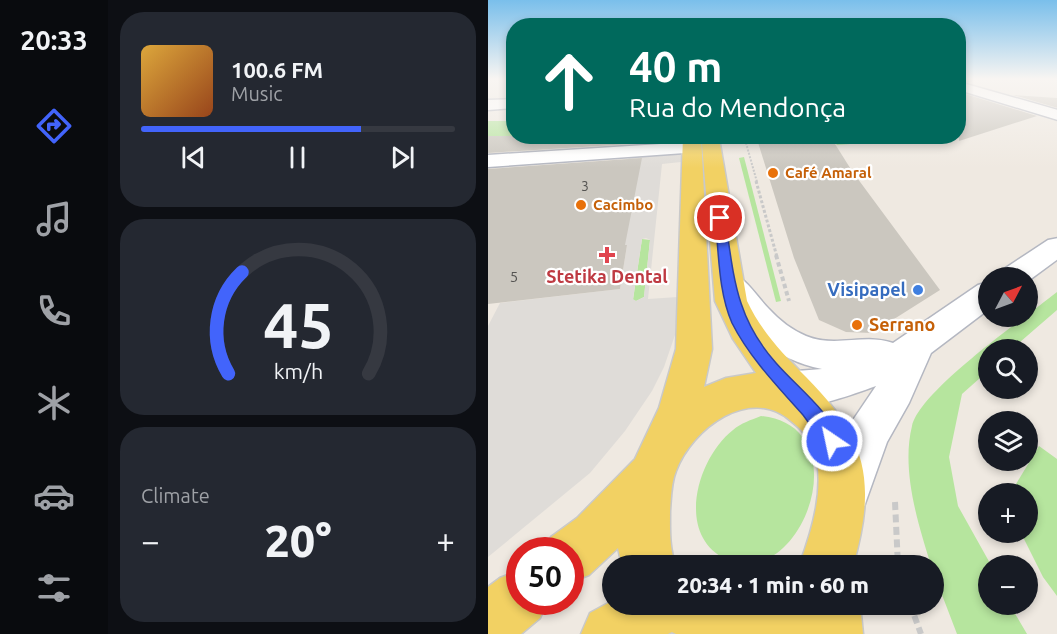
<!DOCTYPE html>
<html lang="en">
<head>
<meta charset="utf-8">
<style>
	body { margin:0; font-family:Ubuntu,sans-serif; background:#242831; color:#f1f3f6; height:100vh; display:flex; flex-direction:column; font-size:22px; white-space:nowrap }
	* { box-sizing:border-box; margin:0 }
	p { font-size:20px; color:#9ea1a6 }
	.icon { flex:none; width:33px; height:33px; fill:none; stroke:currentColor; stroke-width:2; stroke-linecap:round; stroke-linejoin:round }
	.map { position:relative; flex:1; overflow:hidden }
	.panel { display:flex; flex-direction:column; gap:12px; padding:12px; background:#0d0f14; width:380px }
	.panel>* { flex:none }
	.banner { position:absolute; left:18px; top:18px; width:460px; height:126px; border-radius:24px; box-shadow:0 3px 9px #0003; background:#00695c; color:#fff; overflow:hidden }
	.needle { width:39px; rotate:49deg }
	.controls { position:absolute; left:490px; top:267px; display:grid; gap:12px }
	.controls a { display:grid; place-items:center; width:60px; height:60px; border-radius:50%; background:#171b24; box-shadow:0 3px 9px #0003; font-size:30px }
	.speed { position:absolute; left:18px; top:537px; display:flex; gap:12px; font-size:30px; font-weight:700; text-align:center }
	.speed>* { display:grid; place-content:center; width:78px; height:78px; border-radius:50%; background:#171b24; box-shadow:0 3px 9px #0003; line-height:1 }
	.speed .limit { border:9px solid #d22; background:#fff; color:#111 }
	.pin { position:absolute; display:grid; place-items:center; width:51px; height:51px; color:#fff; margin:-26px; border:3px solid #fff; border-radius:50%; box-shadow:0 2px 6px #0007 }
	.me { position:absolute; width:66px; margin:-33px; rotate:326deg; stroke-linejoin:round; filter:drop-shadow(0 0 4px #0008) }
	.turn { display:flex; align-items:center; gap:21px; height:126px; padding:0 24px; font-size:27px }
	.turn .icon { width:78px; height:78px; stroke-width:2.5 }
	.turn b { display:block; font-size:42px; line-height:51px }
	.big { font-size:45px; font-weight:800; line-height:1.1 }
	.panel .tile { flex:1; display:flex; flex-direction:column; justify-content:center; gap:9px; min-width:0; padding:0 21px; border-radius:24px; background:#242831 }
	.panel .dial { align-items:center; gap:0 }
	.dial svg { height:156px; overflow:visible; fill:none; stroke:#363941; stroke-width:7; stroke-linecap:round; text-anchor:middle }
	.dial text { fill:#f1f3f6; stroke:none }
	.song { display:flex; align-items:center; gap:18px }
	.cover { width:72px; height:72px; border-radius:9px; background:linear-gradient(135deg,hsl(40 70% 55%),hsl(20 70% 35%)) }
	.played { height:6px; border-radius:3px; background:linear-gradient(90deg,#4264fb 70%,#363941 70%) }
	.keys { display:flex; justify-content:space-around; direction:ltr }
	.heat { display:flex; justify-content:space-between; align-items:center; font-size:33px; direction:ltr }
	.trip { position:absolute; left:114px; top:555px; width:342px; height:60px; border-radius:30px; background:#171b24; box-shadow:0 3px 9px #0003; font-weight:800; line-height:60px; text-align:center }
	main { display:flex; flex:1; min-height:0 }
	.menu { display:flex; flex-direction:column; width:108px; justify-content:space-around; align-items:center; background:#090b0e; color:#9ea1a6 }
	.menu .icon { width:42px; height:42px }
	.menu .active { color:#4264fb }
	.menu b { font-size:27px; color:#f1f3f6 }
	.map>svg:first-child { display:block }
</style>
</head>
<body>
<main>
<nav class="menu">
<b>20:33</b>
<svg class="icon active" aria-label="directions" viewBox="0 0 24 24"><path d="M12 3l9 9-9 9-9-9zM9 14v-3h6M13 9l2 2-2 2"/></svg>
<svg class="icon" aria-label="music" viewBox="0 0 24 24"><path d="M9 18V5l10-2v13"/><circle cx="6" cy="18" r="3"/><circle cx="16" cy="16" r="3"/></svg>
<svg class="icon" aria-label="phone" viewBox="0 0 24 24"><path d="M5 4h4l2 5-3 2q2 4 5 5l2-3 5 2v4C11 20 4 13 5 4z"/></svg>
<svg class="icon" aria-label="climate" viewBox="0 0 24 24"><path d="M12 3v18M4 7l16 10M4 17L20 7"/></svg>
<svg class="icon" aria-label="car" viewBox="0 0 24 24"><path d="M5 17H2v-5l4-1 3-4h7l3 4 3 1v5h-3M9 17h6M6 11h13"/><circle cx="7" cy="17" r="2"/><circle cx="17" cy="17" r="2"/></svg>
<svg class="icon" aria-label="filters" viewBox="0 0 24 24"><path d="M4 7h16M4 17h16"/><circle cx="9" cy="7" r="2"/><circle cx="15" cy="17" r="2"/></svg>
</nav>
<section class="panel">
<div class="tile">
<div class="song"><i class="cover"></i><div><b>100.6 FM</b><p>Music</p></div></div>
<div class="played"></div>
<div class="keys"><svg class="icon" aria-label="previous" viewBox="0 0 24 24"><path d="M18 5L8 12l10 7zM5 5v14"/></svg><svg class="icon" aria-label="pause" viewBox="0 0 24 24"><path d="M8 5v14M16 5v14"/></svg><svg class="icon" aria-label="next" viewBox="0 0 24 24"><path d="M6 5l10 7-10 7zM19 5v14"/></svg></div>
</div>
<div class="tile dial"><svg viewBox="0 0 100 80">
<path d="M14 69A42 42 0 1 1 86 69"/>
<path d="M14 69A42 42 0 0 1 21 17" stroke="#4264fb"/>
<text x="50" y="56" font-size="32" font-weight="700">45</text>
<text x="50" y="72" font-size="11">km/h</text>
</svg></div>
<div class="tile"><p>Climate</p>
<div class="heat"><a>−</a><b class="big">20°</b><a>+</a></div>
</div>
</section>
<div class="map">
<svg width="570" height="634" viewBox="0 0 570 634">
	<rect width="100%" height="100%" fill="#efe9e1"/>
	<g fill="#b6e59e">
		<path d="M0 121H25L26 136 0 146Z"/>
		<path d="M342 137H396L402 141 349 145Z"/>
		<path d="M256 157 293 301 288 302 251 158Z"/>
		<path d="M154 239 162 240 156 297 148 301 145 300Z"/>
		<path d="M569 292V310L524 349 501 350V370L474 394 461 457 470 506 503 565 501 604 522 605 539 634H469L446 574V566L443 565C430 524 413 470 424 426 432 390 538 317 569 292Z"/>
		<path d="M273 416C374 426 313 594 238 559 187 535 209 458 245 430 253 423 263 420 273 416Z"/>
		<path d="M551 446 569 459V596L555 577 533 533 540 532V494L527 493 528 484Z"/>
	</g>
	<path fill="#dfdcd8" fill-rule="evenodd" d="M191 153 194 156 193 162 174 164 160 299 190 297 187 335 176 367 164 391 137 431 102 473 0 557V326L12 303 132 289 139 245 94 249 142 156ZM158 238 162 240 156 297 148 301 145 299 154 239Z"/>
	<g fill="#cbc7bf">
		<path d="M471 92 549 116 471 141Z"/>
		<path d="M525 95 570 98V108Z"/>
		<path d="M0 136H158L157 143 0 153Z"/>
		<path d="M268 136H342L364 171 452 290 384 333 358 332 331 320 306 258Z"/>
		<path d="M154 158 137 245H139L132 289 0 304V169Z"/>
	</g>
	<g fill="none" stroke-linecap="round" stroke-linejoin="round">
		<defs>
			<g id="minor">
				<path d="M471 82 570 110V120L471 90Z"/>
				<path d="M26 99V108L0 110V100Z"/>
				<path d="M204 142 211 144 213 148 211 152 0 167V155Z"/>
				<path d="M570 238V259L540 281V278H509L513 271 560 240Z"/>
				<path d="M241 272C258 277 268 296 281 309 291 320 304 330 318 336 347 348 377 333 405 343L490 285 501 282V309L443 353 421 403 399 442 373 515 356 522 339 515 332 498 365 420 388 386C352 399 307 416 269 402L263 390 269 378 283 373 334 369C282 359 253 325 226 282L230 275Z"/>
			</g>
			<g id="major">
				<path d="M471 79H485L471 84Z"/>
				<path d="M195 136H213L224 349 216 387 238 378 268 373 245 339 227 301 214 144 223 138 232 144 259 301C273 331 295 354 318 377 379 439 389 480 365 566H311C324 531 338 486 326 449 322 438 312 428 303 421 262 385 204 428 188 471 183 483 183 498 182 511 182 530 181 548 188 566H134L130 548 101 575 82 582V550H58L63 537 89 518 147 459 171 408 188 349Z"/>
				<path d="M32 570V602H59L52 618 33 634H0V587L12 578Z"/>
				<path d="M124 601V604H372L375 634H188L184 632 180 634H93L102 613Z"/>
			</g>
		</defs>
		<use href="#minor" stroke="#b4b7c1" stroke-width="3"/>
		<use href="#major" stroke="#c9c9c9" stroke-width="3"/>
		<path stroke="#c9c9c9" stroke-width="2" stroke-dasharray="2 1.5" stroke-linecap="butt" d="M256 136 269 182"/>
		<path stroke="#c9c9c9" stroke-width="3" stroke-dasharray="3 2" stroke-linecap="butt" d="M268 181 289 257"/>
		<path stroke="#c9c9c9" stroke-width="4" stroke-dasharray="4.5 3" stroke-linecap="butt" d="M288 255 301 301"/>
		<g stroke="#c9c9c9" stroke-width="6" stroke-dasharray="8 4.5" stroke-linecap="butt">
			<path d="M407 502 410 566"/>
			<path d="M422 604 433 634"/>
		</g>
		<use href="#minor" fill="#fff" fill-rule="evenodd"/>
		<use href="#major" fill="#f2d163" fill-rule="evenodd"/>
	</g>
	<linearGradient id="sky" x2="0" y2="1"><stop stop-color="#7abfeb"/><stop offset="0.47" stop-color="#f8f5f2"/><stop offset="1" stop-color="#f8f5f2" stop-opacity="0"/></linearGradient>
	<rect width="570" height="168" fill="url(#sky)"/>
	<path fill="#4264fb" stroke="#2b41a3" stroke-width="1.5" d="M232 215 237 218C246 276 247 317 288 363 310 388 340 410 353 441L350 447 344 449C333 445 323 425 315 415 290 387 261 357 244 323 230 291 231 252 227 218Z"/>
	<g fill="#e8710a" stroke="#fff" stroke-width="2">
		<circle cx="285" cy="173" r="6"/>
		<circle cx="93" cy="205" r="6"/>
		<circle cx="369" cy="325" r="6"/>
	</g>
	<path fill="#e0444e" stroke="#fff" stroke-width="2" d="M116 246h6v6h6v6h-6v6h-6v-6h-6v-6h6z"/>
	<circle fill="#3f7fe0" stroke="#fff" stroke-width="2" cx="430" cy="290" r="6"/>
	<g text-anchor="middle" stroke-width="4.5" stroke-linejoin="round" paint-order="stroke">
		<g font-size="14" fill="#555452">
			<text x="97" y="191">3</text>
		</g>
		<g font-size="15" font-weight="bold" fill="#c56008" stroke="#fff" text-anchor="start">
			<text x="297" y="178">Café Amaral</text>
			<text x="105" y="210">Cacimbo</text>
		</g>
		<g font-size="15" fill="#555452">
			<text x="26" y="282">5</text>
		</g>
		<g font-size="18" font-weight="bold" fill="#be3a42" stroke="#fff">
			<text x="119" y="283">Stetika Dental</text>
		</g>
		<g font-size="18" font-weight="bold" fill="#366cbe" stroke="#fff" text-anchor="end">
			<text x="418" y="296">Visipapel</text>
		</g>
		<g font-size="18" font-weight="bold" fill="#c56008" stroke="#fff" text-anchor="start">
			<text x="381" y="331">Serrano</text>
		</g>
	</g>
</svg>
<div class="controls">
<a><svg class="needle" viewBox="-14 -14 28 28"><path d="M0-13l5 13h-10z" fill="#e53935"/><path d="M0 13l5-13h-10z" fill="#9ea1a6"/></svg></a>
<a><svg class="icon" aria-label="search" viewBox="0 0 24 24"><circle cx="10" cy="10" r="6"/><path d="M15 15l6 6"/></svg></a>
<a><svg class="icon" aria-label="layers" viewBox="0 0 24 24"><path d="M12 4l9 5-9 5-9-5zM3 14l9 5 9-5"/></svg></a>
<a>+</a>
<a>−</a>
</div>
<div class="speed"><div class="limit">50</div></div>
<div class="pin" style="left:232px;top:218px;background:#d93025"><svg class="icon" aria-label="arrive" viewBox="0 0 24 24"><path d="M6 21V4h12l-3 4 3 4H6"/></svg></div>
<svg class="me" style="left:344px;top:441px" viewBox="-20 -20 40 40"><circle r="17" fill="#4264fb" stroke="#fff" stroke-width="3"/><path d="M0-11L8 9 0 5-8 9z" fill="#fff"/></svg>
<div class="trip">20:34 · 1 min · 60 m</div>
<div class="banner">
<div class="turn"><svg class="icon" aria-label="ahead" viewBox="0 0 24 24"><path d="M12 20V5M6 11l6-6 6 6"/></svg><div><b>40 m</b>Rua do Mendonça</div></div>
</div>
</div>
</main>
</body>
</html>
